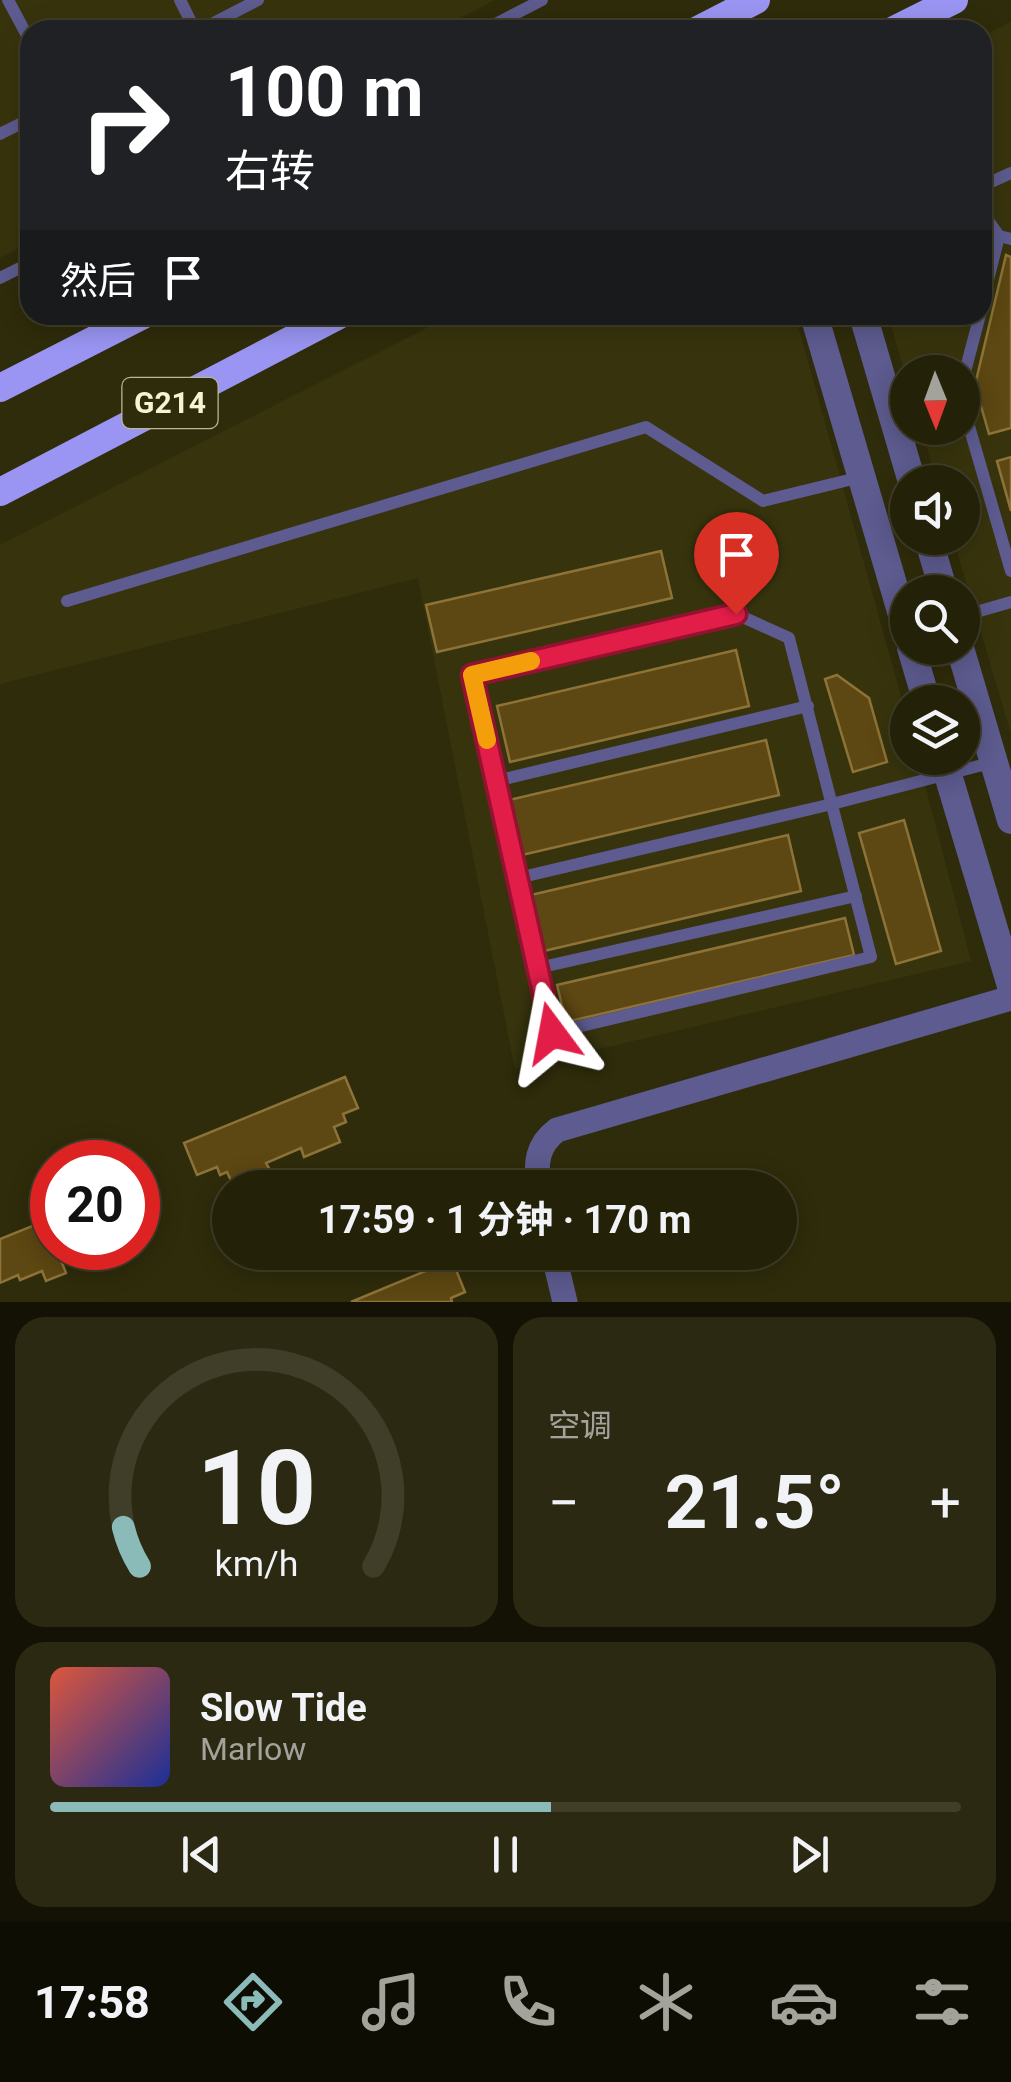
<!DOCTYPE html>
<html lang="zh">
<head>
<meta charset="utf-8">
<style>
	body { margin:0; font-family:Roboto,"Noto Sans SC",sans-serif; background:#2b2912; color:#f1f3f6; height:100vh; display:flex; flex-direction:column; font-size:38px; white-space:nowrap }
	* { box-sizing:border-box; margin:0 }
	p { font-size:32px; color:#a3a39c }
	.icon { flex:none; width:55px; height:55px; fill:none; stroke:currentColor; stroke-width:2; stroke-linecap:round; stroke-linejoin:round }
	.map { position:relative; height:1302px; overflow:hidden }
	.details { display:flex; flex-direction:column; gap:15px; padding:15px; background:#131204; flex:1 }
	.details>* { flex:none }
	.guide { position:absolute; left:20px; top:20px; width:972px; height:305px; border-radius:30px; box-shadow:0 5px 25px #0003,0 0 0 2px #403e29; background:#202124; color:#fff; overflow:hidden }
	.needle { width:65px; rotate:179deg }
	.fabs { position:absolute; left:890px; top:355px; display:grid; gap:20px }
	.fabs a { display:grid; place-items:center; width:90px; height:90px; border-radius:50%; background:#232108; box-shadow:0 5px 25px #0003,0 0 0 2px #403e29; font-size:50px }
	.speed { position:absolute; left:30px; top:1140px; display:flex; gap:20px; font-size:50px; font-weight:700; text-align:center }
	.speed>* { display:grid; place-content:center; width:130px; height:130px; border-radius:50%; background:#232108; box-shadow:0 5px 25px #0003,0 0 0 2px #403e29; line-height:1 }
	.speed .limit { border:15px solid #d22; background:#fff; color:#111 }
	.pin { position:absolute; display:grid; place-items:center; width:85px; height:85px; color:#fff; margin:-102px -42px; border-radius:50% 50% 50% 0; rotate:-45deg; box-shadow:0 0 10px #0007 }
	.pin .icon { rotate:45deg }
	.me { position:absolute; width:110px; margin:-55px; rotate:347deg; stroke-linejoin:round; filter:drop-shadow(0 0 8px #0008) }
	.turn { display:flex; align-items:center; gap:35px; height:210px; padding:0 40px; font-size:45px }
	.turn .icon { width:130px; height:130px; stroke-width:2.5 }
	.turn b { display:block; font-size:70px; line-height:85px }
	.then { display:flex; align-items:center; height:95px; padding:0 40px; background:#0003; gap:20px; font-size:38px }
	.big { font-size:75px; font-weight:700; line-height:1.1 }
	.details .tile { flex:1; display:flex; flex-direction:column; justify-content:center; gap:15px; min-width:0; padding:0 35px; border-radius:30px; background:#2b2912 }
	.details .dial { align-items:center; gap:0 }
	.dial svg { height:260px; overflow:visible; fill:none; stroke:#403e29; stroke-width:7; stroke-linecap:round; text-anchor:middle }
	.dial text { fill:#f1f3f6; stroke:none }
	.song { display:flex; align-items:center; gap:30px }
	.cover { width:120px; height:120px; border-radius:15px; background:linear-gradient(135deg,hsl(10 70% 55%),hsl(230 70% 35%)) }
	.played { height:10px; border-radius:5px; background:linear-gradient(90deg,#8bbbb9 55%,#403e29 55%) }
	.keys { display:flex; justify-content:space-around; direction:ltr }
	.heat { display:flex; justify-content:space-between; align-items:center; font-size:55px; direction:ltr }
	.details .tiles { flex:1; display:grid; gap:15px; grid-template-columns:1fr 1fr }
	.tile:last-child { grid-column:span 2 }
	.trip { position:absolute; left:212px; top:1170px; width:585px; height:100px; border-radius:50px; background:#232108; box-shadow:0 5px 25px #0003,0 0 0 2px #403e29; font-weight:700; line-height:100px; text-align:center }
	.tab-bar { display:flex; height:160px; justify-content:space-around; align-items:center; background:#0e0d03; color:#a3a39c }
	.tab-bar .icon { width:70px; height:70px }
	.tab-bar .selected { color:#8bbbb9 }
	.tab-bar b { font-size:45px; color:#f1f3f6 }
	.map>svg:first-child { display:block }
</style>
</head>
<body>
<div class="map">
<svg width="1011" height="1302" viewBox="0 0 1011 1302">
	<rect width="100%" height="100%" fill="#2f2c0b"/>
	<g fill="#37340d">
		<path d="M0 0H495L437 30H30V242L0 258Z"/>
		<path d="M1011 22V734L953 538H962V482H937L921 428H962V372H908L907 381 888 315H982L983 36Z"/>
		<path d="M452 315H795L907 718 908 758H918L971 961 515 1069 418 578 0 684V545Z"/>
	</g>
	<g fill="#5d4712" stroke="#8e7338" stroke-width="2.5">
		<path d="M1006 255 1011 257V428L989 434 975 385Z"/>
		<path d="M1011 457V511L997 461Z"/>
		<path d="M661 551 672 598 437 652 426 605Z"/>
		<path d="M736 650 749 706 510 762 497 706Z"/>
		<path d="M837 675 869 698 887 762 853 772 825 679Z"/>
		<path d="M766 740 779 795 522 855 509 800Z"/>
		<path d="M904 820 941 951 896 964 859 833Z"/>
		<path d="M788 835 801 891 544 951 531 895Z"/>
		<path d="M845 918 854 955 566 1022 557 985Z"/>
		<path d="M345 1077 358 1108 343 1114 346 1122 334 1127 340 1142 304 1157 301 1148 266 1163 270 1170 233 1185 227 1172 220 1175 217 1167 197 1175 184 1143Z"/>
		<path d="M52 1218V1248H85L87 1252 62 1263 66 1273 46 1281 42 1271 20 1280 18 1275 0 1283V1239Z"/>
		<path d="M452 1260 465 1292 451 1298 452 1302H351Z"/>
	</g>
	<g fill="none" stroke-linecap="round" stroke-linejoin="round">
		<g stroke="#5d5b8f" stroke-width="12">
			<path d="M8 0 30 41"/>
			<path d="M180 0 195 30"/>
			<path d="M200 30 258 0"/>
			<path d="M484 30 542 0"/>
			<path d="M0 134 30 119"/>
			<path d="M982 186 1011 173"/>
			<path d="M982 212 999 236 1011 239"/>
			<path d="M0 278 30 263"/>
			<path d="M982 304 999 236"/>
			<path d="M962 383 980 315"/>
			<path d="M962 402 1011 571"/>
			<path d="M67 601 646 427 763 501 861 477"/>
			<path d="M736 614 789 638 871 957 552 1033 472 675Z"/>
			<path d="M962 616 1011 602"/>
			<path d="M496 781 808 706"/>
			<path d="M518 878 832 804 994 762"/>
			<path d="M538 968 856 896"/>
		</g>
		<g stroke="#5d5b8f" stroke-width="25">
			<path d="M539 1188C535 1163 537 1145 557 1130L1011 998"/>
			<path d="M553 1252 565 1302"/>
		</g>
		<g stroke="#5d5b8f" stroke-width="28">
			<path d="M814 315 908 635"/>
			<path d="M863 315 912 482"/>
			<path d="M928 538 944 592"/>
			<path d="M911 648 927 702"/>
			<path d="M960 648 1011 820"/>
			<path d="M943 758 1011 986"/>
		</g>
		<g stroke="#9a95f2" stroke-width="28">
			<path d="M698 30 756 0"/>
			<path d="M894 30 954 0"/>
			<path d="M0 388 143 315"/>
			<path d="M0 492 339 315"/>
		</g>
	</g>
	<g fill="none" stroke-linecap="round" stroke-linejoin="round">
		<defs>
			<path id="route" d="M552 1033 472 675 736 614"/>
		</defs>
		<use href="#route" stroke="#92132f" stroke-width="25"/>
		<use href="#route" stroke="#e11d48" stroke-width="18"/>
		<path stroke="#f59e0b" stroke-width="18" d="M487 740 472 675 531 661"/>
	</g>
	<g text-anchor="middle" stroke-width="10" stroke-linejoin="round" paint-order="stroke">
		<rect fill="#2f2c0b" stroke="#bab897" stroke-width="2.5" x="122.5" y="378" width="95" height="50" rx="8"/>
		<g font-size="30" font-weight="bold" fill="#f5f4d3">
			<text x="170" y="413">G214</text>
		</g>
	</g>
</svg>
<div class="fabs">
<a><svg class="needle" viewBox="-14 -14 28 28"><path d="M0-13l5 13h-10z" fill="#e53935"/><path d="M0 13l5-13h-10z" fill="#a3a39c"/></svg></a>
<a><svg class="icon" aria-label="sound" viewBox="0 0 24 24"><path d="M4 9h4l5-4v14l-5-4H4zM17 9q2 3 0 6"/></svg></a>
<a><svg class="icon" aria-label="search" viewBox="0 0 24 24"><circle cx="10" cy="10" r="6"/><path d="M15 15l6 6"/></svg></a>
<a><svg class="icon" aria-label="layers" viewBox="0 0 24 24"><path d="M12 4l9 5-9 5-9-5zM3 14l9 5 9-5"/></svg></a>
</div>
<div class="speed"><div class="limit">20</div></div>
<div class="pin" style="left:736px;top:614px;background:#d93025"><svg class="icon" aria-label="arrive" viewBox="0 0 24 24"><path d="M6 21V4h12l-3 4 3 4H6"/></svg></div>
<svg class="me" style="left:552px;top:1033px" viewBox="-20 -20 40 40"><path d="M0-17L14 15 0 8-14 15z" fill="#e11d48" stroke="#fff" stroke-width="4"/></svg>
<div class="trip">17:59 · 1 分钟 · 170 m</div>
<div class="guide">
<div class="turn"><svg class="icon" aria-label="right" viewBox="0 0 24 24"><path d="M7 20v-9h11M14 6l5 5-5 5"/></svg><div><b>100 m</b>右转</div></div>
<div class="then">然后<svg class="icon" aria-label="arrive" viewBox="0 0 24 24"><path d="M6 21V4h12l-3 4 3 4H6"/></svg></div>
</div>
</div>
<section class="details">
<div class="tiles">
<div class="tile dial"><svg viewBox="0 0 100 80">
<path d="M14 69A42 42 0 1 1 86 69"/>
<path d="M14 69A42 42 0 0 1 9 57" stroke="#8bbbb9"/>
<text x="50" y="56" font-size="32" font-weight="700">10</text>
<text x="50" y="72" font-size="11">km/h</text>
</svg></div>
<div class="tile"><p>空调</p>
<div class="heat"><a>−</a><b class="big">21.5°</b><a>+</a></div>
</div>
<div class="tile">
<div class="song"><i class="cover"></i><div><b>Slow Tide</b><p>Marlow</p></div></div>
<div class="played"></div>
<div class="keys"><svg class="icon" aria-label="previous" viewBox="0 0 24 24"><path d="M18 5L8 12l10 7zM5 5v14"/></svg><svg class="icon" aria-label="pause" viewBox="0 0 24 24"><path d="M8 5v14M16 5v14"/></svg><svg class="icon" aria-label="next" viewBox="0 0 24 24"><path d="M6 5l10 7-10 7zM19 5v14"/></svg></div>
</div>
</div>
</section>
<nav class="tab-bar">
<b>17:58</b>
<svg class="icon selected" aria-label="directions" viewBox="0 0 24 24"><path d="M12 3l9 9-9 9-9-9zM9 14v-3h6M13 9l2 2-2 2"/></svg>
<svg class="icon" aria-label="music" viewBox="0 0 24 24"><path d="M9 18V5l10-2v13"/><circle cx="6" cy="18" r="3"/><circle cx="16" cy="16" r="3"/></svg>
<svg class="icon" aria-label="phone" viewBox="0 0 24 24"><path d="M5 4h4l2 5-3 2q2 4 5 5l2-3 5 2v4C11 20 4 13 5 4z"/></svg>
<svg class="icon" aria-label="climate" viewBox="0 0 24 24"><path d="M12 3v18M4 7l16 10M4 17L20 7"/></svg>
<svg class="icon" aria-label="car" viewBox="0 0 24 24"><path d="M5 17H2v-5l4-1 3-4h7l3 4 3 1v5h-3M9 17h6M6 11h13"/><circle cx="7" cy="17" r="2"/><circle cx="17" cy="17" r="2"/></svg>
<svg class="icon" aria-label="filters" viewBox="0 0 24 24"><path d="M4 7h16M4 17h16"/><circle cx="9" cy="7" r="2"/><circle cx="15" cy="17" r="2"/></svg>
</nav>
</body>
</html>
